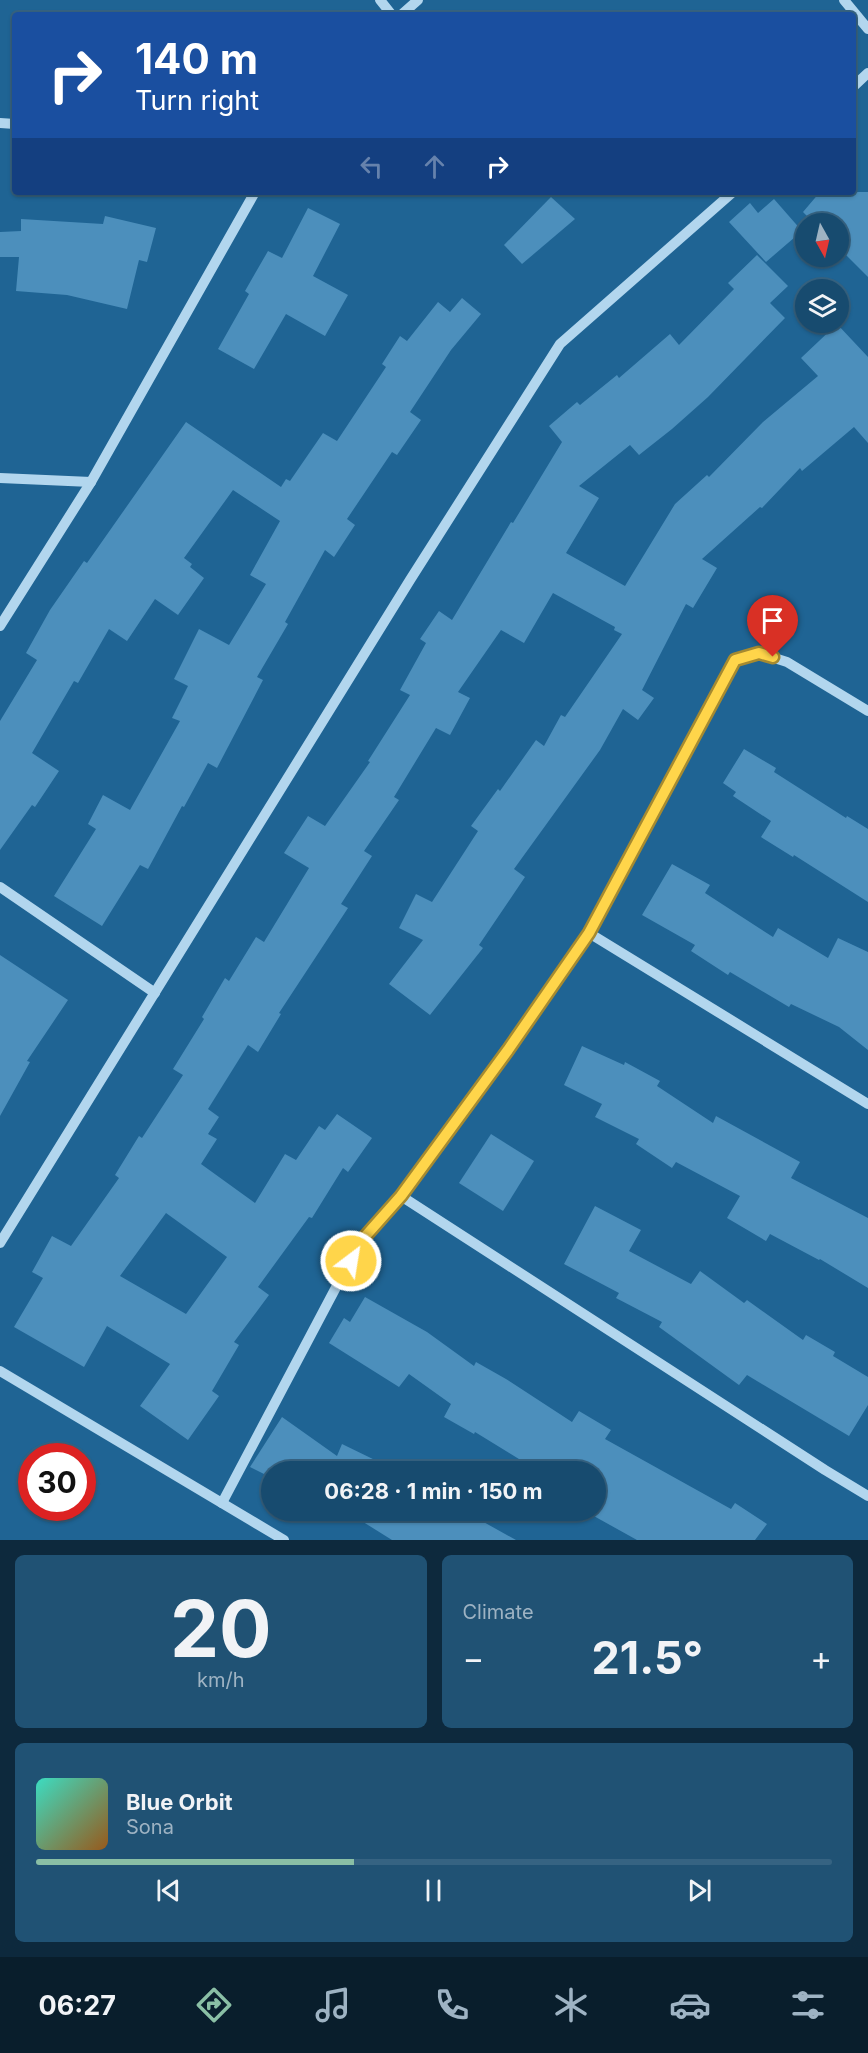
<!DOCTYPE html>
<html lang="en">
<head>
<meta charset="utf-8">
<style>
	body { margin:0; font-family:Inter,sans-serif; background:#205274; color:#f1f3f6; height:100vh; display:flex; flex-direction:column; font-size:22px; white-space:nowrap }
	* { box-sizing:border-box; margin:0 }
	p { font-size:20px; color:#9eb3c3 }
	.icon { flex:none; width:33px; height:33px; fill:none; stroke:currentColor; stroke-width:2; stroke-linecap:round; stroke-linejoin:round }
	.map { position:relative; height:1540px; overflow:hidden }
	.sheet { display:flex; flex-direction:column; gap:15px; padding:15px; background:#0d293d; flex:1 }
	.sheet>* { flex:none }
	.guide { position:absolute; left:12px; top:12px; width:844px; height:183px; border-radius:6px; box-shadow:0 2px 4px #0004,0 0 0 2px #366382; background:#1a4fa0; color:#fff; overflow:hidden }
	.needle { width:39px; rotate:172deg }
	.controls { position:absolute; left:795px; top:213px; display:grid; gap:12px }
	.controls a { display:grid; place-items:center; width:54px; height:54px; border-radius:50%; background:#174b6f; box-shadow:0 2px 4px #0004,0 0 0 2px #366382; font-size:30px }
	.speed { position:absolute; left:18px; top:1443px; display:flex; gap:12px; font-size:30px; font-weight:700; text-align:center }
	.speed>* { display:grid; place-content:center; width:78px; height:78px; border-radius:50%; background:#174b6f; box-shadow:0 2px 4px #0004,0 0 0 2px #366382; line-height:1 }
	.speed .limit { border:9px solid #d22; background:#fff; color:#111 }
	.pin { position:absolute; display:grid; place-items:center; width:51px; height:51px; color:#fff; margin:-62px -26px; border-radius:50% 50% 50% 0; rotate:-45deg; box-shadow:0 0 6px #0007 }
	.pin .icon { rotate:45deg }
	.me { position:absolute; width:66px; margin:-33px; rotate:31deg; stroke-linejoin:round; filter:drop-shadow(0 0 4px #0008) }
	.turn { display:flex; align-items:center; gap:21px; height:126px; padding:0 24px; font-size:27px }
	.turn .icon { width:78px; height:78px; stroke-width:2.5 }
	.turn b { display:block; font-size:42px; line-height:51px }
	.lanes { display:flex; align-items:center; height:57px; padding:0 24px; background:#0003; justify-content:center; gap:30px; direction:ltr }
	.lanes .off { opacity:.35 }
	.big { font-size:45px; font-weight:700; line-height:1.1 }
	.sheet .tile { flex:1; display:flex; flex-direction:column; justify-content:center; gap:9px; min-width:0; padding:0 21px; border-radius:9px; background:#205274 }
	.sheet .dial { align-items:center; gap:0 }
	.dial b { font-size:78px; line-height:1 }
	.song { display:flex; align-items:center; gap:18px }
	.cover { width:72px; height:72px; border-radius:9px; background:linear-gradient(135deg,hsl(170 70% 55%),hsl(30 70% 35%)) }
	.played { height:6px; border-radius:3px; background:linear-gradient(90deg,#8abfa5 40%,#366382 40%) }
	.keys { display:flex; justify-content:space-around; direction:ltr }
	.heat { display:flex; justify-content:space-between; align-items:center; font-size:33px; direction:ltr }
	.sheet .tiles { flex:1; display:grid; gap:15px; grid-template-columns:1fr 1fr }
	.tile:last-child { grid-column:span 2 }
	.trip { position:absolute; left:261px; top:1461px; width:345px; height:60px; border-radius:30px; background:#174b6f; box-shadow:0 2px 4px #0004,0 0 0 2px #366382; font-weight:700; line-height:60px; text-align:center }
	.tab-bar { display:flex; height:96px; justify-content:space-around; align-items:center; background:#091e2c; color:#9eb3c3 }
	.tab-bar .icon { width:42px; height:42px }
	.tab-bar .current { color:#8abfa5 }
	.tab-bar b { font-size:27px; color:#f1f3f6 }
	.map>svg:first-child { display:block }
</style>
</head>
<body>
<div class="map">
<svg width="868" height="1540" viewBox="0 0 868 1540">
	<rect width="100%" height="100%" fill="#1f6494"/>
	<g fill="#4c8fbc" fill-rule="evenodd">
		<path d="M820 192H868V277L838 247V224H815L803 212Z"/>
		<path d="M551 197 575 219 522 264 504 245Z"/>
		<path d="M774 199 802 231 766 262 729 222 750 203 758 213Z"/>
		<path d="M308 208 340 224 313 276 348 295 325 336 286 314 254 369 218 349 249 294 245 291 268 251 282 258Z"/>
		<path d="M105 216 156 228 147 262 139 260 127 309 67 295 16 291 19 257H0V232L21 231V219L103 224Z"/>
		<path d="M757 255 788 286 770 303 785 318 708 397 672 429 639 455 630 445 579 486 599 498 566 553 625 586 675 504 707 475 709 477 763 422 818 376 801 358 837 324 868 357V443L854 427 802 471 800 468 762 508 760 507 702 559 717 568 693 608 686 604 642 690 654 698 638 720 623 709 600 750 514 869 525 877 479 945 483 948 430 1015 389 984 423 940 399 928 416 894 432 902 478 831 471 826 498 789 500 791 536 740 544 746 561 715 565 717 622 634 614 630 615 627 553 593 524 643 501 630 458 692 470 698 450 735 436 728 394 797 399 800 364 851 372 856 341 904 348 908 279 1013 281 1014 258 1052 248 1045 208 1109 219 1117 208 1134 217 1139 201 1164 255 1203 285 1154 296 1160 319 1126 325 1130 337 1114 372 1138 348 1172 343 1168 312 1218 309 1217 258 1287 269 1295 234 1342 239 1345 212 1391 219 1396 188 1440 140 1406 170 1364 107 1326 84 1367 14 1327 43 1278 32 1272 52 1236 71 1246 119 1178 115 1175 139 1136 142 1138 183 1075 173 1069 204 1019 202 1017 225 978 229 981 256 937 264 942 309 868 284 853 308 816 325 826 370 762 368 761 410 695 400 690 426 643 420 639 439 611 452 620 511 522 513 523 562 442 549 426 577 402 580 405 617 375 619 378 670 334 679 345 734 289 728 283ZM166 1213 227 1257 186 1314 120 1276Z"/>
		<path d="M462 298 481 314 451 350 410 412 421 420 397 455 392 452 347 519 355 525 334 557 325 550 285 622 288 624 257 677 263 680 217 768 208 763 184 807 182 806 148 869 140 865 102 926 54 896 96 829 88 824 103 795 130 810 180 721 172 718 188 686 174 679 199 629 229 645 266 584 250 575 280 521 233 490 184 558 192 564 190 567 204 578 178 615 155 599 127 641 109 629 78 683 74 681 32 753 59 771 35 807 32 805 0 850V721L37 660 26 653 50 610 84 561 87 563 186 422 281 487 286 479 290 481 323 433 337 441 386 367 382 364 400 336 407 341 438 302 450 312Z"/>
		<path d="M744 749 776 768 774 772 846 818 847 816 868 829V902L794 855 793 857 761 837 771 821 733 796 736 792 723 783Z"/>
		<path d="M672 864 710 885 705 893 773 937 778 928 828 958 838 938 868 952V1050L839 1027 791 1004 789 1007 730 972 728 975 691 951 695 945 642 915Z"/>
		<path d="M0 955 68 1000 27 1061 30 1062 0 1116Z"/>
		<path d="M582 1046 624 1065 625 1062 660 1081 657 1086 713 1123 716 1116 800 1162 791 1178 868 1218V1288L820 1259 819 1260 770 1234 766 1241 727 1218 740 1196 676 1162 672 1168 636 1144 639 1139 595 1117 602 1104 564 1085Z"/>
		<path d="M491 1134 534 1161 503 1211 459 1183Z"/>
		<path d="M595 1206 641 1230 629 1251 691 1284 700 1271 744 1303 747 1300 803 1340 806 1335 835 1352 833 1356 868 1377V1405L849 1436 747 1375 739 1385 659 1327 662 1322 616 1298 619 1293 564 1264Z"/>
		<path d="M365 1297 427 1332 474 1366 476 1362 506 1379 572 1422 579 1411 611 1430 605 1439 731 1509 735 1503 767 1524 755 1540H637L583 1510H596V1472H540L475 1432 474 1434 444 1417 451 1404 409 1374 399 1387 329 1343 344 1318 350 1322Z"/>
		<path d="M282 1417 337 1456 342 1444 379 1462 374 1472H272V1478L250 1467Z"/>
		<path d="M336 1510H462L516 1540H392L352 1515 351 1518Z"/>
	</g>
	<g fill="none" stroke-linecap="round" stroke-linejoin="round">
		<g stroke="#b2d6ee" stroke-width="10">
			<path d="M380 0 392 15"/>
			<path d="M844 0 868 29"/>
			<path d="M401 15 418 0"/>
			<path d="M854 86 868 73"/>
			<path d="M0 123 15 124"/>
			<path d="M0 478 91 482"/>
			<path d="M0 626 91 482 255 192"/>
			<path d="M868 711 787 662 759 653 735 660 589 933 508 1050 401 1196 825 1470 868 1496"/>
			<path d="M0 887 155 993"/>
			<path d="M589 933 868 1104"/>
			<path d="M0 1243 410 580 560 344 733 192"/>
			<path d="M0 1371 284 1540"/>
			<path d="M222 1503 361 1240 401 1196"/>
		</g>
	</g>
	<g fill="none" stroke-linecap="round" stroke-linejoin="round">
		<defs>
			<path id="route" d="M351 1261 362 1240 401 1196 508 1050 589 933 735 660 759 653 773 657"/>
		</defs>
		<use href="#route" stroke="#a68a30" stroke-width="15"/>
		<use href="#route" stroke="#ffd54a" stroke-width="10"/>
	</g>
</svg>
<div class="controls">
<a><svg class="needle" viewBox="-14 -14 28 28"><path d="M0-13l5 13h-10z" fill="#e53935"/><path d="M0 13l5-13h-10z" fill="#9eb3c3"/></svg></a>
<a><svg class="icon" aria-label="layers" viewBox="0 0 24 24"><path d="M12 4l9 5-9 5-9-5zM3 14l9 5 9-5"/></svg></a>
</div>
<div class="speed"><div class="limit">30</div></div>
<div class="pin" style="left:773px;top:657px;background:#d93025"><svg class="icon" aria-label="arrive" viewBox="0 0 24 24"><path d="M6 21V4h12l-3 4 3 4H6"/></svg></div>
<svg class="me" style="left:351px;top:1261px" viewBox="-20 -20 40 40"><circle r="17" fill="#ffd54a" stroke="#fff" stroke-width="3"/><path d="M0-11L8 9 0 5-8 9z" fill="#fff"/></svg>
<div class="trip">06:28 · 1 min · 150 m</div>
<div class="guide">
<div class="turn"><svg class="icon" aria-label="right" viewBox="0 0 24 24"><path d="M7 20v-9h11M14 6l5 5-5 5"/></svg><div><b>140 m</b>Turn right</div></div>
<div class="lanes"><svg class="icon off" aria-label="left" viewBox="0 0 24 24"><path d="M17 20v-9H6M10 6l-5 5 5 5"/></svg><svg class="icon off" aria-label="ahead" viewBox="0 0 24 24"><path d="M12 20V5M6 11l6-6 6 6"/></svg><svg class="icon" aria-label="right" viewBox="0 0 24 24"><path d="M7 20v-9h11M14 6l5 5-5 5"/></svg></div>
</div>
</div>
<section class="sheet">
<div class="tiles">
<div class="tile dial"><b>20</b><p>km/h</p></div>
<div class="tile"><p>Climate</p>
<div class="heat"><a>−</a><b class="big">21.5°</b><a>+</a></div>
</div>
<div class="tile">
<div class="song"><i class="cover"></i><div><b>Blue Orbit</b><p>Sona</p></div></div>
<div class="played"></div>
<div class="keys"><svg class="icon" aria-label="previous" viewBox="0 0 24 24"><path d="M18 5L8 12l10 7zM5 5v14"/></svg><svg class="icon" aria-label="pause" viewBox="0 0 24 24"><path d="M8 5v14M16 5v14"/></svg><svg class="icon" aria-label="next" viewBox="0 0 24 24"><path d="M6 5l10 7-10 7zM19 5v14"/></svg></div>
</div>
</div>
</section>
<nav class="tab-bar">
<b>06:27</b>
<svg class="icon current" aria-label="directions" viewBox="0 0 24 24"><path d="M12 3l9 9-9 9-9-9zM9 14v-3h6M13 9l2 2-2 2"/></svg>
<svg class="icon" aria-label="music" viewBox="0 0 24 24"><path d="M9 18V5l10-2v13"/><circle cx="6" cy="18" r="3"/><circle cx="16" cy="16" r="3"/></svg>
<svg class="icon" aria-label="phone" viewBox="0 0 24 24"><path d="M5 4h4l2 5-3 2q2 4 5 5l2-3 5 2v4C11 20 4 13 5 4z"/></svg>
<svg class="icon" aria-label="climate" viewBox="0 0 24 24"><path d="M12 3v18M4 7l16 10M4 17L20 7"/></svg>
<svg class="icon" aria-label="car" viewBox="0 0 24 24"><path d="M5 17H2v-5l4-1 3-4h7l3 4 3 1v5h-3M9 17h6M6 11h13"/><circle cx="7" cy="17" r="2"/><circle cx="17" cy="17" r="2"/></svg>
<svg class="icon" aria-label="filters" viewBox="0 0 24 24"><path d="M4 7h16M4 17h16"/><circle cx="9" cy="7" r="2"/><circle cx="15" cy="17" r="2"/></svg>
</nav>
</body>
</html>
